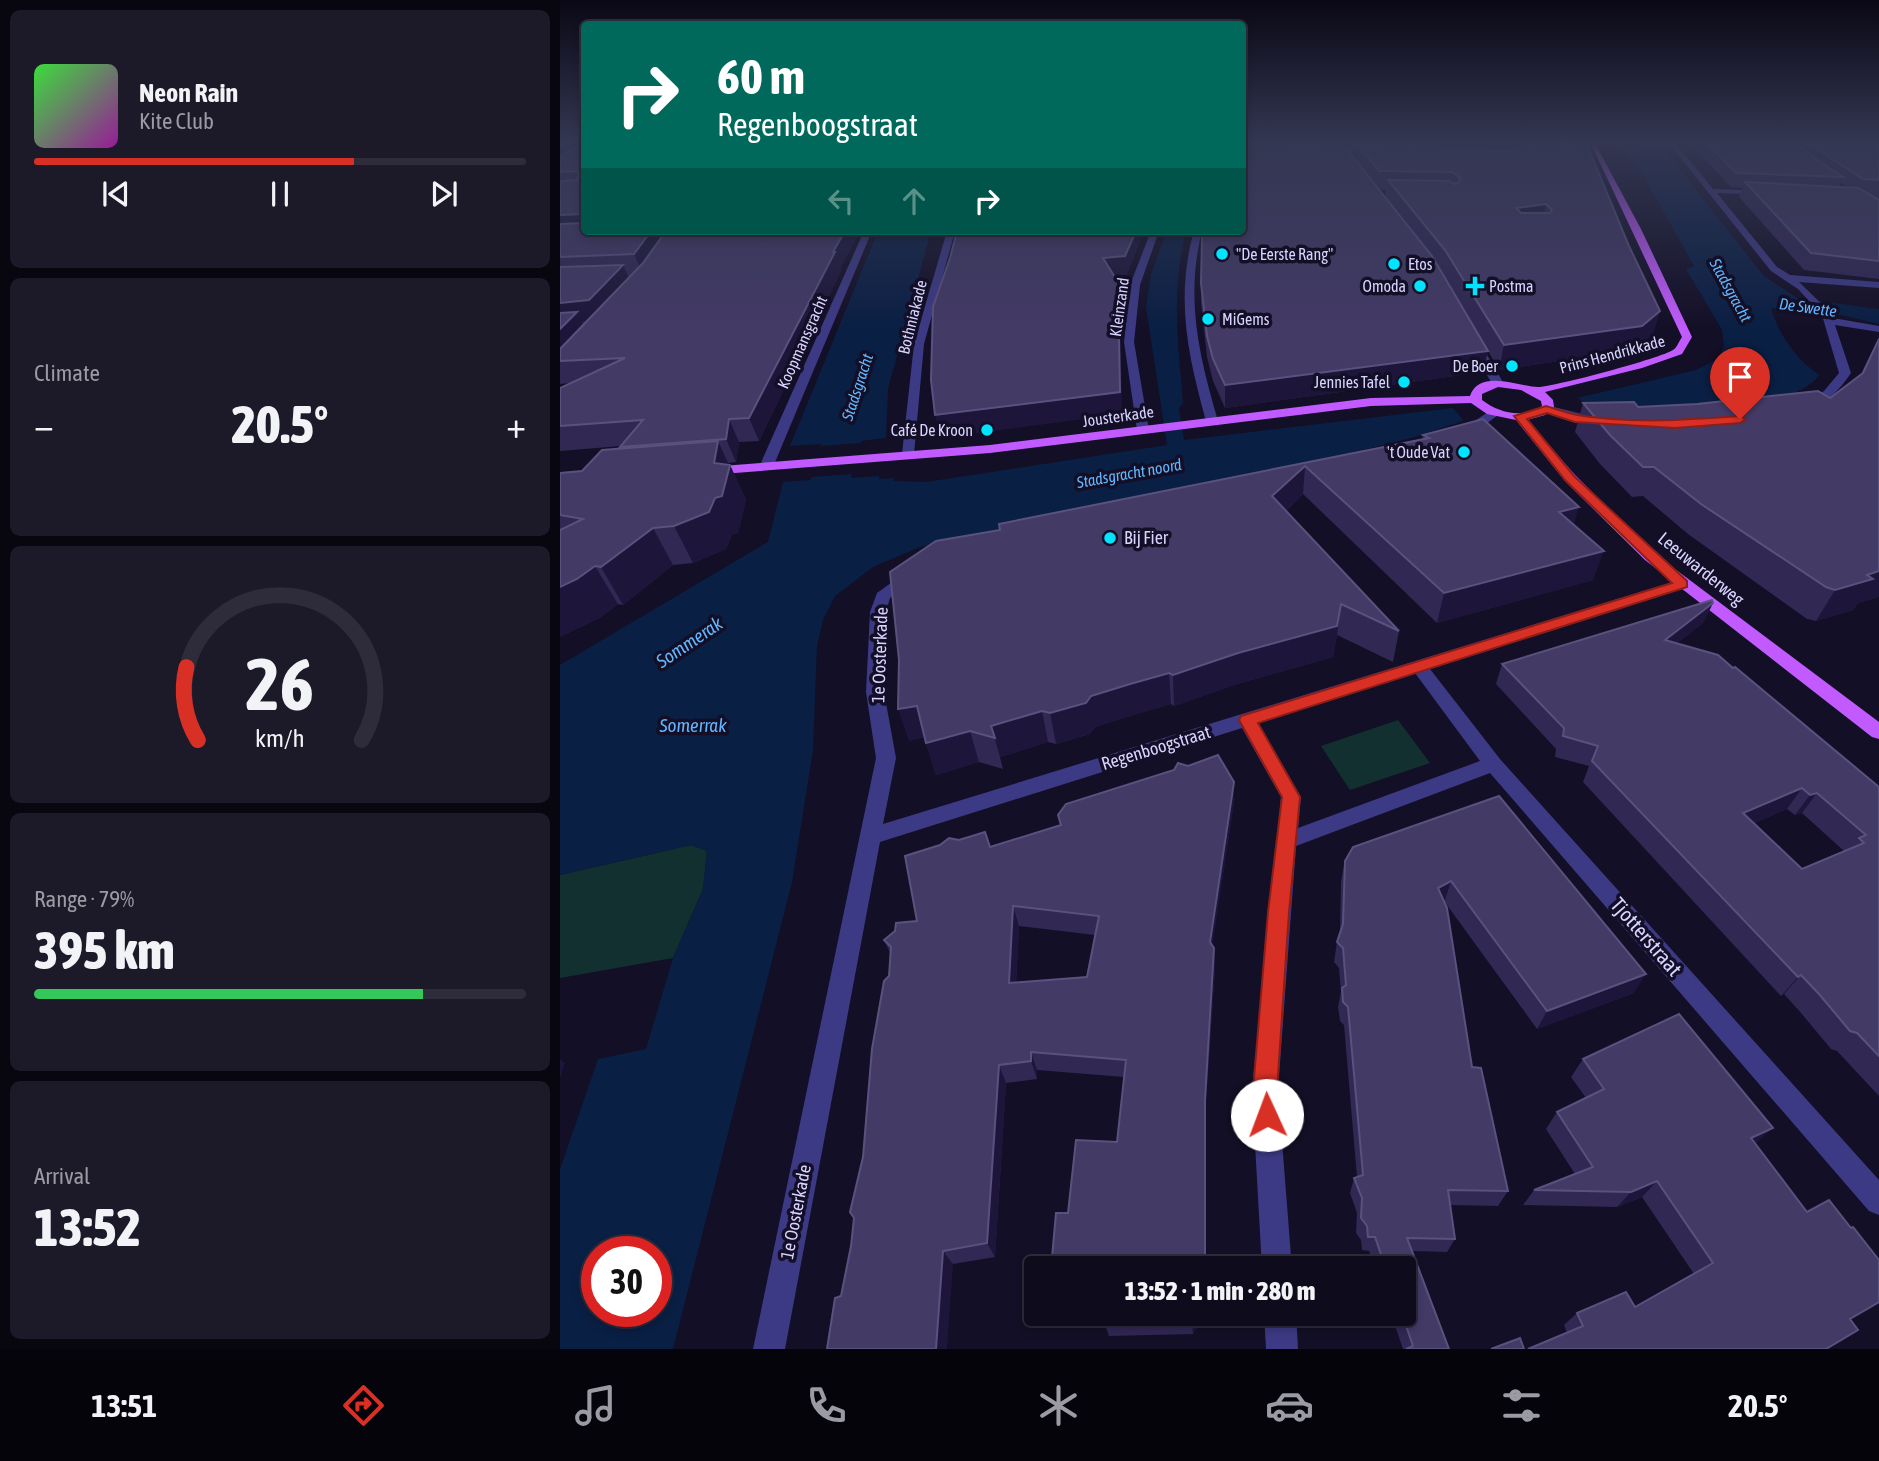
<!DOCTYPE html>
<html lang="en">
<head>
<meta charset="utf-8">
<style>
	body { margin:0; font-family:"Asap Condensed",sans-serif; background:#1c1929; color:#f1f3f6; height:100vh; display:flex; flex-direction:column; font-size:26px; white-space:nowrap }
	* { box-sizing:border-box; margin:0 }
	p { font-size:23px; color:#9b9ba3 }
	.icon { flex:none; width:38px; height:38px; fill:none; stroke:currentColor; stroke-width:2; stroke-linecap:round; stroke-linejoin:round }
	.map { position:relative; flex:1; overflow:hidden }
	.side { display:flex; flex-direction:column; gap:10px; padding:10px; background:#08060f; width:560px }
	.side>* { flex:none }
	.top-card { position:absolute; left:21px; top:21px; width:665px; height:214px; border-radius:7px; box-shadow:0 4px 10px #0003,0 0 0 2px #2e2b3b; background:#00695c; color:#fff; overflow:hidden }
	.speed { position:absolute; left:21px; top:1236px; display:flex; gap:14px; font-size:35px; font-weight:700; text-align:center }
	.speed>* { display:grid; place-content:center; width:91px; height:91px; border-radius:50%; background:#0e0b1c; box-shadow:0 4px 10px #0003,0 0 0 2px #2e2b3b; line-height:1 }
	.speed .limit { border:10px solid #d22; background:#fff; color:#111 }
	.pin { position:absolute; display:grid; place-items:center; width:60px; height:60px; color:#fff; margin:-72px -30px; border-radius:50% 50% 50% 0; rotate:-45deg; box-shadow:0 0 7px #0007 }
	.pin .icon { rotate:45deg }
	.me { position:absolute; width:77px; margin:-38px; rotate:358deg; stroke-linejoin:round; filter:drop-shadow(0 0 5px #0008) }
	.turn { display:flex; align-items:center; gap:24px; height:147px; padding:0 21px; font-size:32px }
	.turn .icon { width:91px; height:91px; stroke-width:2.5 }
	.turn b { display:block; font-size:49px; line-height:60px }
	.lanes { display:flex; align-items:center; height:66px; padding:0 21px; background:#0003; justify-content:center; gap:35px; direction:ltr }
	.lanes .off { opacity:.35 }
	.big { font-size:52px; font-weight:800; line-height:1.1 }
	.side .tile { flex:1; display:flex; flex-direction:column; justify-content:center; gap:10px; min-width:0; padding:0 24px; border-radius:10px; background:#1c1929 }
	.side .dial { align-items:center; gap:0 }
	.dial svg { height:182px; overflow:visible; fill:none; stroke:#2e2b3b; stroke-width:7; stroke-linecap:round; text-anchor:middle }
	.dial text { fill:#f1f3f6; stroke:none }
	.song { display:flex; align-items:center; gap:21px }
	.cover { width:84px; height:84px; border-radius:10px; background:linear-gradient(135deg,hsl(120 70% 55%),hsl(300 70% 35%)) }
	.played { height:7px; border-radius:4px; background:linear-gradient(90deg,#d93025 65%,#2e2b3b 65%) }
	.keys { display:flex; justify-content:space-around; direction:ltr }
	.heat { display:flex; justify-content:space-between; align-items:center; font-size:38px; direction:ltr }
	.charge { height:10px; border-radius:5px; background:linear-gradient(90deg,#34c759 79%,#2e2b3b 0) }
	.trip { position:absolute; left:464px; top:1256px; width:392px; height:70px; border-radius:7px; background:#0e0b1c; box-shadow:0 4px 10px #0003,0 0 0 2px #2e2b3b; font-weight:800; line-height:70px; text-align:center }
	.tab-bar { display:flex; height:112px; justify-content:space-around; align-items:center; background:#06040b; color:#9b9ba3 }
	.tab-bar .icon { width:49px; height:49px }
	.tab-bar .current { color:#d93025 }
	.tab-bar b { font-size:32px; color:#f1f3f6 }
	main { display:flex; flex:1; min-height:0 }
	.map>svg:first-child { display:block }
</style>
</head>
<body>
<main>
<section class="side">
<div class="tile">
<div class="song"><i class="cover"></i><div><b>Neon Rain</b><p>Kite Club</p></div></div>
<div class="played"></div>
<div class="keys"><svg class="icon" aria-label="previous" viewBox="0 0 24 24"><path d="M18 5L8 12l10 7zM5 5v14"/></svg><svg class="icon" aria-label="pause" viewBox="0 0 24 24"><path d="M8 5v14M16 5v14"/></svg><svg class="icon" aria-label="next" viewBox="0 0 24 24"><path d="M6 5l10 7-10 7zM19 5v14"/></svg></div>
</div>
<div class="tile"><p>Climate</p>
<div class="heat"><a>−</a><b class="big">20.5°</b><a>+</a></div>
</div>
<div class="tile dial"><svg viewBox="0 0 100 80">
<path d="M14 69A42 42 0 1 1 86 69"/>
<path d="M14 69A42 42 0 0 1 9 37" stroke="#d93025"/>
<text x="50" y="56" font-size="32" font-weight="700">26</text>
<text x="50" y="72" font-size="11">km/h</text>
</svg></div>
<div class="tile"><p>Range · 79%</p><b class="big">395 km</b><div class="charge"></div></div>
<div class="tile"><p>Arrival</p><b class="big">13:52</b></div>
</section>
<div class="map">
<svg width="1319" height="1349" viewBox="0 0 1319 1349">
	<rect width="100%" height="100%" fill="#130f26"/>
	<g fill="#12302f">
		<path d="M838 720 870 763 790 790 761 746Z"/>
		<path d="M131 845 147 851 143 889 113 958 0 978V875Z"/>
	</g>
	<path fill="#0a1f44" fill-rule="evenodd" d="M1058 140 1096 141 1093 142 1103 148 1204 276 1237 298 1319 309V324L1276 314 1211 308C1218 334 1237 360 1259 375 1250 389 1228 395 1212 401L1030 409 903 421 851 438 752 463 360 547 313 567 275 596 263 620 257 646 253 750 232 882 113 1349H0V1169L38 1059 86 1049 113 958 143 889 147 851 131 845 0 875V665L208 542 223 482 250 480 252 477 261 444 230 446 318 231H371L328 389 326 438 301 441 291 478 319 476V479L334 478 333 481 366 482 607 445 586 307 591 274 607 231H626C611 293 618 341 623 403L619 408 624 440 893 408 1017 398 1136 370 1158 359 1164 346 1162 330 1126 269 1134 266 1084 177 1060 146 1062 145ZM37 1251H96V1311H37Z"/>
	<g fill="#130f26">
		<path d="M1017 397 1030 409 904 421 893 408Z"/>
		<path d="M301 443 292 474 251 477 261 446Z"/>
	</g>
	<g fill="none" stroke-linecap="round" stroke-linejoin="round">
		<g fill="#3d3a85" fill-rule="evenodd">
			<path d="M796 140H802L789 157 799 171 796 173 783 157Z"/>
			<path d="M982 140H989L986 142Z"/>
			<path d="M1107 140H1113L1153 189 1207 191 1204 195 1157 193 1217 267 1230 275 1319 282V288L1239 282 1270 312 1273 318 1319 326V332L1275 325 1291 373C1279 391 1266 404 1245 410L1239 406 1264 391 1279 373 1262 315 1238 289 1211 271 1112 147 1045 143H1109Z"/>
			<path d="M304 231H312L213 467 211 470H201L199 467Z"/>
			<path d="M387 231H395L364 344 354 454 348 458 342 454 354 344Z"/>
			<path d="M591 231H599L580 285 574 342 589 430 583 434 577 430 564 342 570 285Z"/>
			<path d="M634 231H642C625 298 639 356 658 421L652 425 646 421C628 356 615 298 634 231Z"/>
			<path d="M911 341 920 343 944 384 942 386 932 384 910 343Z"/>
			<path d="M986 405 1046 420C1030 431 999 417 982 412L980 409Z"/>
			<path d="M931 410 941 413 908 437H900V431Z"/>
			<path d="M350 569 358 574 330 598 326 612 324 692 336 758 323 824 1116 581H1128L1130 584 1128 587 870 669 940 759 1319 1180V1215L1309 1211 930 773 736 846 718 1090 732 1269H702L692 1090 721 797 682 728 320 842 225 1349H193L316 758 306 692 310 612 317 593ZM855 673 920 761 738 828 741 797 698 723Z"/>
			<path d="M704 1314H736L738 1349H706Z"/>
		</g>
		<g fill="#c25bff" fill-rule="evenodd">
			<path d="M1010 141 1012 144 999 147 982 155 977 154 995 144Z"/>
			<path d="M1032 146 1037 147 1081 229 1132 337 1122 354 1082 368 985 392 993 400 994 407 985 415 967 420 1015 475 1095 554 1319 722V739L1312 737 1085 560 1005 481 956 420 927 414 911 403 811 406 430 453 149 475 142 471 149 467 430 445 811 398 910 396C919 368 961 387 978 387 994 387 1101 358 1113 350 1117 348 1119 341 1122 337ZM938 387 961 390 981 401 982 406C963 419 939 413 922 400V394Z"/>
		</g>
	</g>
	<g fill="#312854" fill-rule="evenodd">
		<path d="M0 140H24V231H300L280 268 281 271 199 441 179 442 176 462 168 463 169 465H170L186 500 178 533 172 534 166 549 133 563 113 565 63 605 58 604 41 617 0 637V473L22 471 61 448V446L0 451V388L11 383 0 384Z"/>
		<path d="M682 140H792L786 149 797 162V153H795L796 140H982L981 143 1069 246 1100 311 1092 335 1074 350 939 370 928 351 923 372 665 408 653 381 647 357 641 303V283L682 231ZM818 189 826 190 825 198Z"/>
		<path d="M1127 140H1319V279L1244 270 1179 197 1183 188 1171 187ZM1281 183 1288 187H1279Z"/>
		<path d="M1319 337V597L1298 603 1293 610 1256 621 1247 619 1128 534 1083 496 1072 497 1040 464 1015 432 1023 403 1078 407 1270 398 1301 374Z"/>
		<path d="M863 435 1014 524 1033 580 877 623 743 494 726 511 839 631 833 662 777 635 773 657 677 684 614 706 611 704 573 715 535 727 530 734 496 744 488 742 440 757 443 769 419 762 376 775 364 737 349 741 440 530 862 439Z"/>
		<path d="M1153 603 1143 623 1117 643 1173 668 1319 787V1096L1277 1051 1271 1049 1241 1013 1224 994 1221 996 1023 782 1029 766 995 757 996 749 936 684 942 664ZM1227 809 1235 815 1242 813 1284 851 1242 869 1194 823Z"/>
		<path d="M674 782V802L652 945 654 948 655 967 645 1116 508 1213 557 1142 564 1077 477 1070V1079L446 1083 435 1257 393 1264 281 1296 291 1246 303 1157 329 976 330 953 324 940 357 921 430 847 500 825 498 815ZM459 926 535 935 527 977 456 983Z"/>
		<path d="M939 796 1074 993 977 1029 884 901 912 1067 948 1191 938 1206 890 1205 895 1239 887 1252 853 1251 889 1349H843L831 1314H844V1269H816L809 1251 802 1250 801 1240 796 1233 797 1213 790 1193 794 1178 797 1177 784 1025 780 1021 778 1007 781 992 779 968 774 962 777 942 780 934 781 881 785 861Z"/>
		<path d="M1023 1059 1195 1144 1290 1319 1007 1333 1004 1325 1017 1313 1075 1307 1134 1274 1082 1197 1057 1207 963 1205 974 1190 1015 1174 986 1129 997 1112 1026 1098 1011 1077Z"/>
		<path d="M645 1314 633 1334 549 1336 545 1325Z"/>
	</g>
	<g fill="#1d163a">
		<path d="M13 140H21L24 148 0 166V147Z"/>
		<path d="M784 140H792L783 153Z"/>
		<path d="M958 140H982L981 143 943 159 946 144Z"/>
		<path d="M986 204 982 223 952 228 956 208Z"/>
		<path d="M24 214V231L0 233V215Z"/>
		<path d="M91 231H105L82 272 74 254Z"/>
		<path d="M285 231H300L280 268 281 271 199 441 189 418 273 252Z"/>
		<path d="M576 231H584L567 275 544 277 543 258Z"/>
		<path d="M63 265 72 284 39 320 22 322 28 333 0 361V303Z"/>
		<path d="M558 282 560 301 562 414 381 438 375 415Z"/>
		<path d="M1100 311 1092 335 1074 350 939 370 944 345Z"/>
		<path d="M928 351 923 372 665 408V385Z"/>
		<path d="M169 419 179 442 176 462 166 439Z"/>
		<path d="M158 441 170 467V465L186 500 178 533 172 534 166 549 133 563 114 526 154 463Z"/>
		<path d="M745 466 743 494 711 525 712 496Z"/>
		<path d="M1019 507 1010 536 999 512Z"/>
		<path d="M93 528 113 565 63 605 41 567Z"/>
		<path d="M1044 551 1033 580 877 623 884 593Z"/>
		<path d="M35 566 58 604 41 617 0 637V587Z"/>
		<path d="M1319 571V597L1298 603 1293 610 1256 621 1275 590 1307 575Z"/>
		<path d="M1153 603 1143 623 1095 660 1105 640Z"/>
		<path d="M781 604 777 635 773 657 677 684 614 706 613 675Z"/>
		<path d="M609 673 611 704 535 727 530 734 496 744 490 713 531 696Z"/>
		<path d="M357 706 367 737 349 741 338 709Z"/>
		<path d="M482 711 488 742 440 757 431 726Z"/>
		<path d="M410 731 419 762 376 775 366 743Z"/>
		<path d="M674 782V802L650 961V942Z"/>
		<path d="M1242 788 1227 809 1170 833 1183 813Z"/>
		<path d="M1257 793 1242 813 1235 815 1250 795Z"/>
		<path d="M891 881 885 900 872 907 878 888Z"/>
		<path d="M453 906 459 926 455 1002 449 983Z"/>
		<path d="M654 948 655 967 645 1116V1100Z"/>
		<path d="M1086 974 1074 993 977 1029 987 1011Z"/>
		<path d="M1241 975 1224 994 1221 996 1238 977Z"/>
		<path d="M471 1052 477 1070V1079L471 1061Z"/>
		<path d="M0 1059 5 1063 0 1078Z"/>
		<path d="M439 1065 446 1083 435 1257 427 1243Z"/>
		<path d="M1213 1128 1195 1144 1191 1138Z"/>
		<path d="M1097 1181 1082 1197 1057 1207 1071 1192Z"/>
		<path d="M383 1251 393 1264 387 1349H376Z"/>
		<path d="M638 1314H645L633 1334 632 1323Z"/>
	</g>
	<g fill="#433a66" stroke="#5a527e" stroke-width="2" fill-rule="evenodd">
		<path d="M0 140H13L0 147Z"/>
		<path d="M19 140H24V214L0 215V181L17 180 19 174 17 171 0 172V157L19 145Z"/>
		<path d="M841 140H958L946 144Z"/>
		<path d="M1144 140H1233L1250 155 1283 177 1176 173Z"/>
		<path d="M1247 140H1319V180L1303 179 1257 149Z"/>
		<path d="M682 143 785 147 872 256 928 351 665 385 653 359 647 336 641 283 642 237 644 231H682Z"/>
		<path d="M978 143 1028 147 1069 246 1100 311 1082 326 944 345 885 250 828 180 889 181 895 184 900 181V178L892 172 819 171 798 145 946 151ZM986 204 992 210 990 213H961L956 208Z"/>
		<path d="M1185 182 1298 188 1319 200V261L1251 253Z"/>
		<path d="M24 223V231H91L74 254 0 257V224Z"/>
		<path d="M106 231H285L273 252H275L189 418 169 419 166 439 60 447 83 420 0 426V388L65 358 0 361V349L83 263Z"/>
		<path d="M397 231H576L565 256 543 258 558 282 560 392 375 415 371 380 373 307 390 258Z"/>
		<path d="M63 265 29 300 0 303V267Z"/>
		<path d="M17 312 0 329V313Z"/>
		<path d="M1319 339V571L1307 575 1313 579 1275 590 1266 587 1141 504 1094 467H1083L1050 435 1023 403 1074 402 1078 407 1137 404 1258 391 1270 398 1303 373Z"/>
		<path d="M923 419 1019 507 999 512 1044 551 884 593 745 466 712 496 839 631 781 604 777 626 678 653 613 675 609 673 570 684 531 696 526 703 490 713 482 711 431 726 435 738 410 731 366 743 357 706 338 709 339 660 330 572 376 541 440 530 439 524 869 438 863 435Z"/>
		<path d="M158 441 154 463 170 465 162 496 155 498 149 512 114 526 93 528 41 567 35 566 17 579 0 587V530L23 519 0 515V473L22 471 42 450Z"/>
		<path d="M1152 600 1153 603 1105 640 1158 655 1173 668 1175 667 1319 787V1056L1297 1033 1290 1031 1259 994 1241 975 1238 977 1032 761 1038 746 1003 736 1004 728 942 664ZM1242 788 1250 795 1257 793 1306 835 1299 838 1304 843 1242 869 1183 813Z"/>
		<path d="M658 755 674 782 650 942 654 948 645 1100V1269H491L496 1213H508L516 1140 557 1142 566 1060 471 1052V1061L439 1065 427 1243 383 1251 376 1349H267L275 1298 281 1296 291 1246 294 1218 290 1212 303 1157 312 1049 324 981 329 976 331 947 324 940 335 931 336 923 357 921 345 856 380 845 389 838 399 840 425 832 430 847 501 825 498 815 506 804 614 770 618 763 628 766ZM453 906 539 916 527 977 449 983Z"/>
		<path d="M939 796 1086 974 987 1011 891 881 878 888 887 908 912 1067 921 1068 948 1191 888 1190 895 1239 847 1238 889 1349H846L853 1346 842 1314H844V1269H826L815 1237H808L807 1226 801 1218 802 1198 794 1178 803 1175 788 1007 783 1002 782 988 786 985 783 948 777 942 783 924 785 861 793 847Z"/>
		<path d="M1119 1014 1213 1128 1191 1138 1247 1212 1269 1200 1291 1228 1293 1227 1319 1260V1302L1290 1319 1298 1330 1266 1349H968L1023 1326 1017 1313 1066 1292 1075 1307 1153 1263 1097 1181 1071 1192 974 1190 1033 1167 997 1112 1044 1089 1023 1059Z"/>
		<path d="M545 1314H638L632 1323 545 1325Z"/>
		<path d="M960 1338 964 1349H931Z"/>
	</g>
	<linearGradient id="sky" x2="0" y2="1"><stop stop-color="#0a0815"/><stop offset="0.43" stop-color="#333752"/><stop offset="1" stop-color="#333752" stop-opacity="0"/></linearGradient>
	<rect width="1319" height="329" fill="url(#sky)"/>
	<path fill="#d93025" stroke="#8d1f18" stroke-width="2" d="M986 406C996 409 1007 413 1017 415 1071 424 1126 420 1180 416L1186 419 1180 423 1115 428 1015 422 987 413 967 419 1014 476 1127 581V587L698 723 740 797 729 912 717 1090 719 1115 716 1124 707 1128 698 1124 695 1115 693 1090 708 912 722 797 679 720 681 716 1112 583 1006 481 954 416Z"/>
	<g fill="#00e5ff" stroke="#130f26" stroke-width="2.5">
		<circle cx="662" cy="254" r="7"/>
		<circle cx="834" cy="264" r="7"/>
		<circle cx="860" cy="286" r="7"/>
		<path d="M911.5 275.5h7v7h7v7h-7v7h-7v-7h-7v-7h7z"/>
		<circle cx="648" cy="319" r="7"/>
		<circle cx="952" cy="366" r="7"/>
		<circle cx="844" cy="382" r="7"/>
		<circle cx="427" cy="430" r="7"/>
		<circle cx="904" cy="452" r="7"/>
		<circle cx="550" cy="538" r="7"/>
	</g>
	<g text-anchor="middle" stroke-width="7" stroke-linejoin="round" paint-order="stroke">
		<g font-size="16" fill="#d9d4ff" stroke="#130f26" text-anchor="end">
			<text x="676" y="260" text-anchor="start">"De Eerste Rang"</text>
			<text x="848" y="270" text-anchor="start">Etos</text>
			<text x="846" y="292">Omoda</text>
			<text x="929" y="292" text-anchor="start">Postma</text>
			<text x="662" y="325" text-anchor="start">MiGems</text>
			<text x="938" y="372">De Boer</text>
			<text x="830" y="388">Jennies Tafel</text>
			<text x="413" y="436">Café De Kroon</text>
			<text x="890" y="458">'t Oude Vat</text>
		</g>
		<g font-size="16" font-style="italic" fill="#62b6ff" stroke="#130f26">
			<text transform="translate(1171 290) rotate(61)" y="6">Stadsgracht</text>
			<text transform="translate(1248 307) rotate(8)" y="6">De Swette</text>
			<text transform="translate(297 387) rotate(-72)" y="6">Stadsgracht</text>
			<text transform="translate(569 473) rotate(-10)" y="6">Stadsgracht noord</text>
		</g>
		<g font-size="16" fill="#d9d4ff" stroke="#130f26">
			<text transform="translate(559 307) rotate(-82)" y="6">Kleinzand</text>
			<text transform="translate(352 317) rotate(-76)" y="6">Bothniakade</text>
			<text transform="translate(242 342) rotate(-66)" y="6">Koopmansgracht</text>
			<text transform="translate(1052 354) rotate(-15)" y="6">Prins Hendrikkade</text>
			<text transform="translate(558 416) rotate(-8)" y="6">Jousterkade</text>
		</g>
		<g font-size="18" fill="#d9d4ff" stroke="#130f26" text-anchor="start">
			<text x="564" y="544">Bij Fier</text>
		</g>
		<g font-size="18" fill="#d9d4ff" stroke="#130f26">
			<text transform="translate(1141 569) rotate(39)" y="6">Leeuwarderweg</text>
			<text transform="translate(320 655) rotate(-88)" y="6">1e Oosterkade</text>
			<text transform="translate(596 748) rotate(-17)" y="6">Regenboogstraat</text>
			<text transform="translate(236 1212) rotate(-79)" y="6">1e Oosterkade</text>
		</g>
		<g font-size="19" font-style="italic" fill="#62b6ff" stroke="#130f26">
			<text transform="translate(129 642) rotate(-34)" y="7">Sommerak</text>
			<text x="133" y="732">Somerrak</text>
		</g>
		<g font-size="21" fill="#d9d4ff" stroke="#130f26">
			<text transform="translate(1086 937) rotate(49)" y="7">Tjotterstraat</text>
		</g>
	</g>
</svg>
<div class="speed"><div class="limit">30</div></div>
<div class="pin" style="left:1180px;top:419px;background:#d93025"><svg class="icon" aria-label="arrive" viewBox="0 0 24 24"><path d="M6 21V4h12l-3 4 3 4H6"/></svg></div>
<svg class="me" style="left:707px;top:1115px" viewBox="-20 -20 40 40"><circle r="19" fill="#fff"/><path d="M0-13L10 11 0 6-10 11z" fill="#d93025"/></svg>
<div class="trip">13:52 · 1 min · 280 m</div>
<div class="top-card">
<div class="turn"><svg class="icon" aria-label="right" viewBox="0 0 24 24"><path d="M7 20v-9h11M14 6l5 5-5 5"/></svg><div><b>60 m</b>Regenboogstraat</div></div>
<div class="lanes"><svg class="icon off" aria-label="left" viewBox="0 0 24 24"><path d="M17 20v-9H6M10 6l-5 5 5 5"/></svg><svg class="icon off" aria-label="ahead" viewBox="0 0 24 24"><path d="M12 20V5M6 11l6-6 6 6"/></svg><svg class="icon" aria-label="right" viewBox="0 0 24 24"><path d="M7 20v-9h11M14 6l5 5-5 5"/></svg></div>
</div>
</div>
</main>
<nav class="tab-bar">
<b>13:51</b>
<svg class="icon current" aria-label="directions" viewBox="0 0 24 24"><path d="M12 3l9 9-9 9-9-9zM9 14v-3h6M13 9l2 2-2 2"/></svg>
<svg class="icon" aria-label="music" viewBox="0 0 24 24"><path d="M9 18V5l10-2v13"/><circle cx="6" cy="18" r="3"/><circle cx="16" cy="16" r="3"/></svg>
<svg class="icon" aria-label="phone" viewBox="0 0 24 24"><path d="M5 4h4l2 5-3 2q2 4 5 5l2-3 5 2v4C11 20 4 13 5 4z"/></svg>
<svg class="icon" aria-label="climate" viewBox="0 0 24 24"><path d="M12 3v18M4 7l16 10M4 17L20 7"/></svg>
<svg class="icon" aria-label="car" viewBox="0 0 24 24"><path d="M5 17H2v-5l4-1 3-4h7l3 4 3 1v5h-3M9 17h6M6 11h13"/><circle cx="7" cy="17" r="2"/><circle cx="17" cy="17" r="2"/></svg>
<svg class="icon" aria-label="filters" viewBox="0 0 24 24"><path d="M4 7h16M4 17h16"/><circle cx="9" cy="7" r="2"/><circle cx="15" cy="17" r="2"/></svg>
<b>20.5°</b>
</nav>
</body>
</html>
